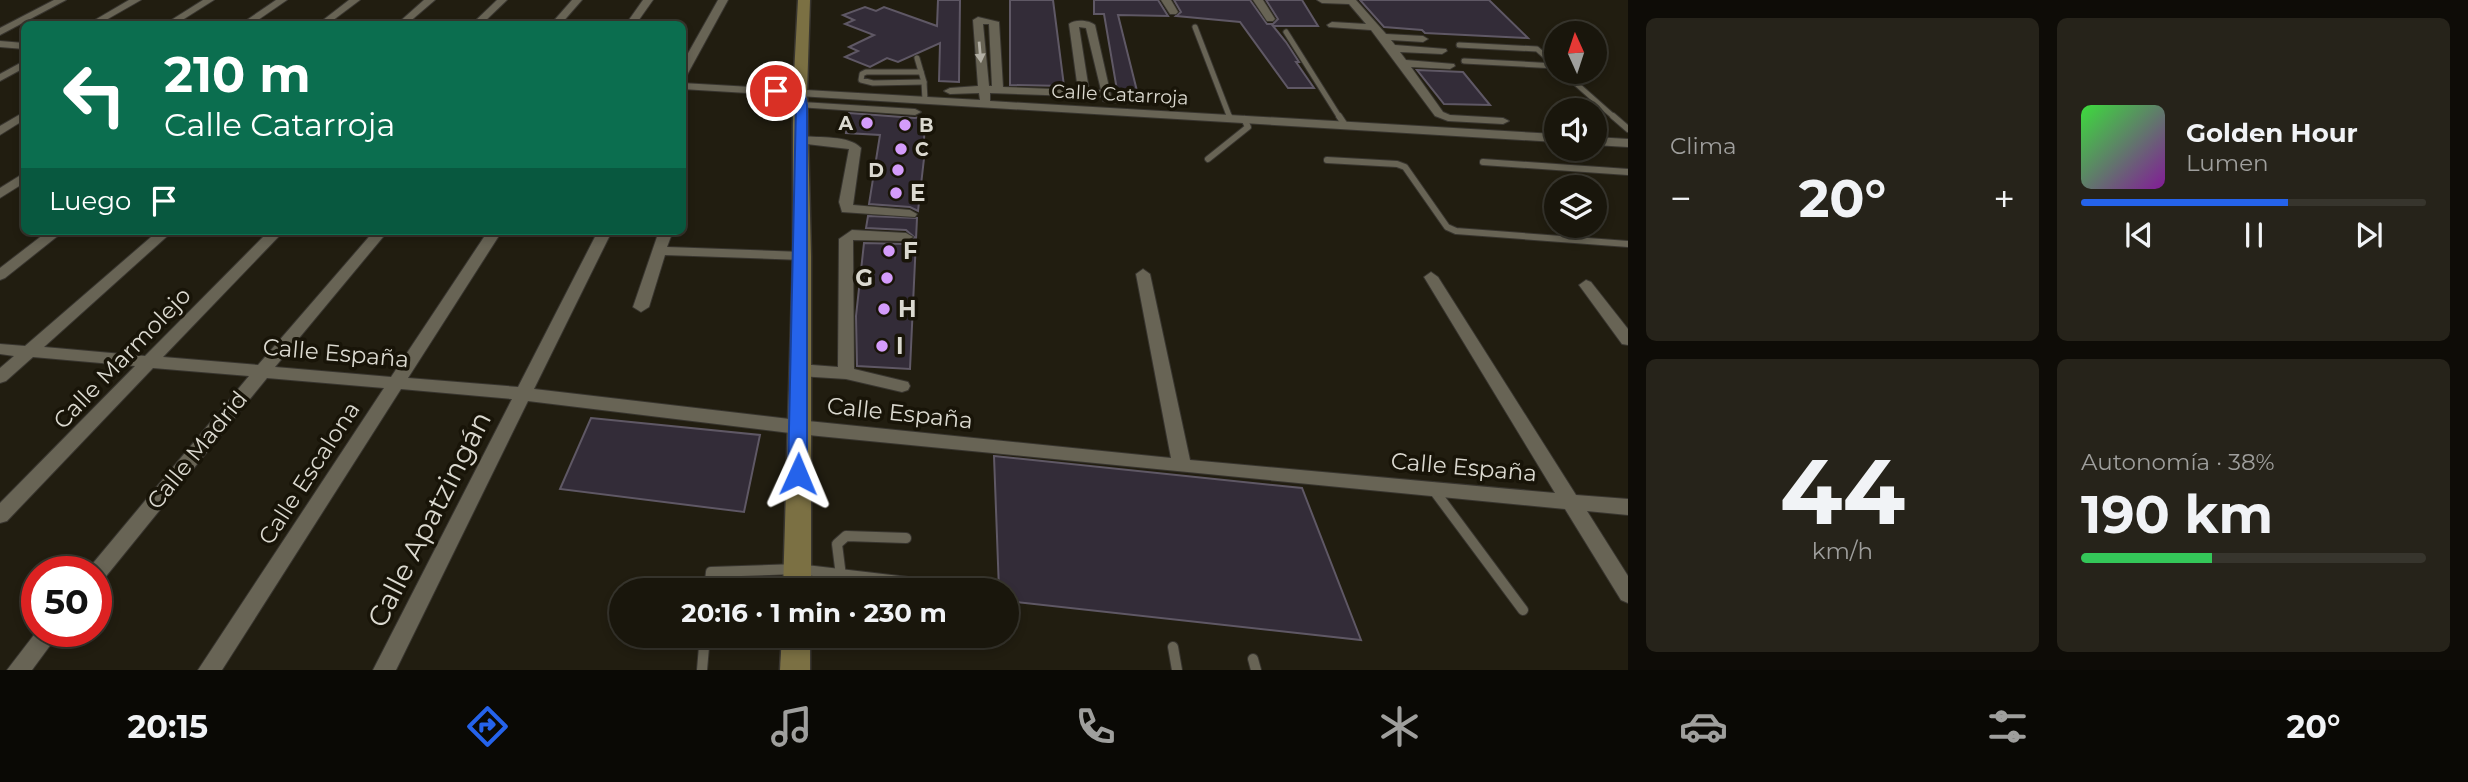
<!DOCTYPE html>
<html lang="es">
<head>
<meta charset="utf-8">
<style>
	body { margin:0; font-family:Montserrat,sans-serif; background:#26231a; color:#f1f3f6; height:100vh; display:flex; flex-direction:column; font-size:26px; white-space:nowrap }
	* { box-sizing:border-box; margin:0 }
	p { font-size:23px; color:#9f9f9d }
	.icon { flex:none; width:38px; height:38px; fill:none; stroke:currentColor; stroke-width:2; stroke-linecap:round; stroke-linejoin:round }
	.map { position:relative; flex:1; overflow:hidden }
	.details { display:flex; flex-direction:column; gap:18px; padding:18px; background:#0e0c07; width:840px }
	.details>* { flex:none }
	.top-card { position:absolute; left:21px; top:21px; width:665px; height:214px; border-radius:10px; box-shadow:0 4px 10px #0003,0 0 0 2px #37352d; background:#0b6e4f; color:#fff; overflow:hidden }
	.needle { width:46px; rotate:357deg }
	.controls { position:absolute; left:1544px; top:21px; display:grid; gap:14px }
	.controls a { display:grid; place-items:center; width:63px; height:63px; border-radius:50%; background:#19160c; box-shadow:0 4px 10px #0003,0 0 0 2px #37352d; font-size:35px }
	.speed { position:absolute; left:21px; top:556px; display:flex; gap:14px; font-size:35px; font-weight:700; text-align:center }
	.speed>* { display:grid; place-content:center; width:91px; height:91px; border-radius:50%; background:#19160c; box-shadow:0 4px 10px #0003,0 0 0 2px #37352d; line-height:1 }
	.speed .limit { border:10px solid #d22; background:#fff; color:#111 }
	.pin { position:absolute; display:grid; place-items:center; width:60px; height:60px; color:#fff; margin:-30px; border:4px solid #fff; border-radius:50%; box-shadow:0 2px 7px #0007 }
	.me { position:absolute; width:77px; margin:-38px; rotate:1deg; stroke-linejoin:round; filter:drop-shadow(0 0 5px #0008) }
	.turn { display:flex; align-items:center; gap:24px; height:147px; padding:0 28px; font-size:32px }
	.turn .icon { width:91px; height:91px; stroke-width:2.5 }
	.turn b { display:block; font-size:49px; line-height:60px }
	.then { display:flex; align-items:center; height:66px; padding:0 28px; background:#0003; gap:14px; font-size:26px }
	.big { font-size:52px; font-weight:700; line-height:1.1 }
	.details .card { flex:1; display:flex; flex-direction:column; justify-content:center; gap:10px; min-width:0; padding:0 24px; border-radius:10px; background:#26231a }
	.details .dial { align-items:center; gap:0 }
	.dial b { font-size:91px; line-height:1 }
	.song { display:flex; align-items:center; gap:21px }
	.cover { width:84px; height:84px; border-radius:10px; background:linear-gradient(135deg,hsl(120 70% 55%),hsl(290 70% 35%)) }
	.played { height:7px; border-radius:4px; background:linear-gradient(90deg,#2563eb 60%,#37352d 60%) }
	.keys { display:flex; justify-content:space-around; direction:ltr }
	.heat { display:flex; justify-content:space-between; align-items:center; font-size:38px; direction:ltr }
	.charge { height:10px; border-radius:5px; background:linear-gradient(90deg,#34c759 38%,#37352d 0) }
	.details .tiles { flex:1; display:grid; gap:18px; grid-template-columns:repeat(2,1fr) }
	.trip { position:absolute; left:609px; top:578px; width:410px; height:70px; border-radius:35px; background:#19160c; box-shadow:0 4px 10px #0003,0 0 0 2px #37352d; font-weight:700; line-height:70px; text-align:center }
	.tab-bar { display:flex; height:112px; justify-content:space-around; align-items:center; background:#0a0905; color:#9f9f9d }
	.tab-bar .icon { width:49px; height:49px }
	.tab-bar .active { color:#2563eb }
	.tab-bar b { font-size:32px; color:#f1f3f6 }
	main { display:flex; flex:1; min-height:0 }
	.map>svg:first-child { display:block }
</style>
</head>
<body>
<main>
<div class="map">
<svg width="1628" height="670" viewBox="0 0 1628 670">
	<rect width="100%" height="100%" fill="#211d10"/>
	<g fill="#332c38" stroke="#5f5865" stroke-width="2">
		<path d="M938 0H960L959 82 939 81 940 43 898 62 887 58 870 67 845 57 858 51 849 47 874 35 845 24 854 20 843 15 865 7 876 11 884 7 937 26Z"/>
		<path d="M1010 0H1053L1064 86 1010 85Z"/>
		<path d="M1094 0H1158L1168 16 1118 15 1137 91 1117 90 1104 14H1094Z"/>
		<path d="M1174 0H1250L1267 24H1273L1278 19 1266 0H1302L1318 26H1273L1286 42 1299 62H1296L1314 88H1288L1240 22 1176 16 1181 12Z"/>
		<path d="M1360 0H1489L1528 38 1425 33 1422 30 1384 27Z"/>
		<path d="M1417 70 1463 72 1490 105 1444 104Z"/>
		<path d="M849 113 915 118 925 116 924 141H926L918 211 910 207 869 204 880 135 846 133Z"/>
		<path d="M868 216 917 218 910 369 857 366 856 316 864 243 906 244 915 238 906 230 866 228Z"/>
		<path d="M591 418 760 435 744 512 560 489Z"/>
		<path d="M994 456 1302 488 1361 640 1006 601V590H999Z"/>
	</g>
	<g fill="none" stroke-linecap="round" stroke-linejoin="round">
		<defs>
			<g id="service-far2">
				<path d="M1195 27 1230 118"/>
				<path d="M1286 32 1340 118"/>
				<path d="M1459 45 1537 49 1556 66"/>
				<path d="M917 58 924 82 925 100"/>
				<path d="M1464 61 1556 66"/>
				<path d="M921 72H866L862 74 861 80 873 83 924 82"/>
				<path d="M1563 72 1615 118"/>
			</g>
			<g id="service-far1">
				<path d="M1229 116 1230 119"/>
				<path d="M1339 116 1345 125"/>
				<path d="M1613 116 1628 129"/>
				<path d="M1208 159 1248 127 1244 119"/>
				<path d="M1327 160 1397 164 1405 167 1447 227 1456 231 1628 244"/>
				<path d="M1483 162 1628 172"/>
			</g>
			<g id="service">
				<path d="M1433 489 1523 610"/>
				<path d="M841 576 837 544 846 536 906 538"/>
				<path d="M709 590 711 572 797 569 976 590"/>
				<path d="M1173 647 1177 670"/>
				<path d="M1253 659 1256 670"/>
				<path d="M702 670 705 635"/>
			</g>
			<g id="minor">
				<path d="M54 0H66L0 35V28Z"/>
				<path d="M129 0H141L99 24H88Z"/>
				<path d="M203 0H214L176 24H165Z"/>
				<path d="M276 0H287L252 24H241Z"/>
				<path d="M349 0H360L328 24H318Z"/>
				<path d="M424 0H435L407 24H397Z"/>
				<path d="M497 0H507L482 24H472Z"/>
				<path d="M572 0H582L561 24H551Z"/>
				<path d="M643 0H653L636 24H626Z"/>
				<path d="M718 0H728L687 75 682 78V64Z"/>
				<path d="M1161 0H1171L1178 12 1176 14H1170Z"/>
				<path d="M1253 0H1263L1275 19 1273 21H1267Z"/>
				<path d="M1317 0H1356L1386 34 1423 36 1428 39 1423 42 1391 40 1395 45 1446 49 1447 51 1442 54 1400 52 1406 60 1454 64 1455 66 1450 69 1411 67 1443 112 1450 115 1503 118 1509 121 1503 124 1448 121 1435 116 1371 30 1329 27 1327 25 1332 22 1366 24 1349 4 1322 3Z"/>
				<path d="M978 17 999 22 1003 87 1078 90 1069 24C1075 19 1089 20 1095 25L1111 96 1144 98 1150 101 1144 104 1107 102 1103 101V97L990 93V101L1556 134V142L682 89V83L980 100 979 93 950 94 944 91 950 88 978 86 973 20ZM983 24H989L992 86H989ZM1079 27 1086 28 1101 90H1089Z"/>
				<path d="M0 41 24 43V49L0 47Z"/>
				<path d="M24 61V68L0 81V74Z"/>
				<path d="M802 102 915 109 921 112 915 115 798 107V103Z"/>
				<path d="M24 112V120L0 135V126Z"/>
				<path d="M802 136C819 138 849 135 861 148L853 205 910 210 917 214 915 217 842 212 839 202 849 149 798 143 796 140Z"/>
				<path d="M1594 137 1628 139V147L1594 145Z"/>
				<path d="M24 173V183L0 198V188Z"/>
				<path d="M852 230 906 233 913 237 906 241 853 240 854 369 908 382 910 386 908 390 902 392 846 379 799 376 791 370 799 364 838 367 839 239Z"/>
				<path d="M48 231H64L5 278 0 280V268Z"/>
				<path d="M158 231H173L44 347 145 356 269 231H284L163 357 258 365 374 231H388L275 367 391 377 488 231H502L408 378 518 387 598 231H612L534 389 798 420 1171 458 1136 274 1143 269 1150 274 1190 460 1555 493 1424 277 1431 272 1438 277 1576 495 1628 499V515L1587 511 1628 576V603L1621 600 1565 509 798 434 528 401 396 670H373L512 399 401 389 222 670H198L384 388 267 378 103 580 96 583V572H87L89 568 249 376 153 368 7 521 0 523V503L135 366 33 357 6 381 0 383V368L14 356 0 354V344L25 346Z"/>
				<path d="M659 231H673L667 247 802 252 809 256 802 260 665 255 649 307 641 312 633 307Z"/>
				<path d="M1586 280 1591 282 1628 329V345L1622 344 1579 285Z"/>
				<path d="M37 631 60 632 32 670H7Z"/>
			</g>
			<g id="secondary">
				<path d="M798 0H810L807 93 811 256V590H783L793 256V93Z"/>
				<path d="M782 635H810V670H780Z"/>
			</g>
		</defs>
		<use href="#service-far2" stroke="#38352f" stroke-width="7"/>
		<use href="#service-far1" stroke="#38352f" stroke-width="8"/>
		<use href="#service" stroke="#38352f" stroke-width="12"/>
		<use href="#minor" stroke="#38352f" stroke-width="2"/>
		<use href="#secondary" stroke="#38352f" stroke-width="3"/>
		<use href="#service-far2" stroke="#686455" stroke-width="5"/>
		<use href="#service-far1" stroke="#686455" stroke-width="6"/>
		<use href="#service" stroke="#686455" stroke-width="10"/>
		<use href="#minor" fill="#686455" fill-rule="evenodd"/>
		<use href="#secondary" fill="#7b7043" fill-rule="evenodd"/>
	</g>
	<defs><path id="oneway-solid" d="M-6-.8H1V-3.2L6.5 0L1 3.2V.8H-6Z" transform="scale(1.75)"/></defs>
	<use fill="#b3b0a5" href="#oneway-solid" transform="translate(980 52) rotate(85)"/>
	<path fill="#2563eb" stroke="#184099" stroke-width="2" d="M776 88 804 90 807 105V474L804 479 798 482 791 479 788 474 796 105 795 96 773 94 771 91Z"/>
	<g fill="#d49cfb" stroke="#181408" stroke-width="2.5">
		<circle cx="867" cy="123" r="7"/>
		<circle cx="905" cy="125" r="7"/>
		<circle cx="901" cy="149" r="7"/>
		<circle cx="898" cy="170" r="7"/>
		<circle cx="896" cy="193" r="7"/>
		<circle cx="889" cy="251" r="7"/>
		<circle cx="887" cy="278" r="7"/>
		<circle cx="884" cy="309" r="7"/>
		<circle cx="882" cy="346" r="7"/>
	</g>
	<g text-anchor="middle" stroke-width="7" stroke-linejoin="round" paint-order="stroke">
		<g font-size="19" fill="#dbd9d0" stroke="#181408">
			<text transform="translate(1120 94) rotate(3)" y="7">Calle Catarroja</text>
		</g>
		<g font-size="19" font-weight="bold" fill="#dbd9d0" stroke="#181408" text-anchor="end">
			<text x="853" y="130">A</text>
			<text x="919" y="132" text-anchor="start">B</text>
			<text x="915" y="156" text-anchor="start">C</text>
			<text x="884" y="177">D</text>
		</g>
		<g font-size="23" font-weight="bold" fill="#dbd9d0" stroke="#181408" text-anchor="start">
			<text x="910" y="201">E</text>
			<text x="903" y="259">F</text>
			<text x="873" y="286" text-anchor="end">G</text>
			<text x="898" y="317">H</text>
			<text x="896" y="354">I</text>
		</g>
		<g font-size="23" fill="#dbd9d0" stroke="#181408">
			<text transform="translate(336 353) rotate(5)" y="8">Calle España</text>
			<text transform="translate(122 358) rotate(-46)" y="8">Calle Marmolejo</text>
			<text transform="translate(900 413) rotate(6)" y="8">Calle España</text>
			<text transform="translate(197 450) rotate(-51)" y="8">Calle Madrid</text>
			<text transform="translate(1464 467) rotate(5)" y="8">Calle España</text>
			<text transform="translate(309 473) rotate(-57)" y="8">Calle Escalona</text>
		</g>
		<g font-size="28" fill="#dbd9d0" stroke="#181408">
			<text transform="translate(429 519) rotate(-63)" y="10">Calle Apatzingán</text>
		</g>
	</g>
</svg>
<div class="controls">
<a><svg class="needle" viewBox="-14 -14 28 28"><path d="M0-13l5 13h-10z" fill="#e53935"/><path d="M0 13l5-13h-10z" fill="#9f9f9d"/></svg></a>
<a><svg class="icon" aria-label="sound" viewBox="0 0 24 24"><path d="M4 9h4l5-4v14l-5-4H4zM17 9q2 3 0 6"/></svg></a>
<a><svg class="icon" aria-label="layers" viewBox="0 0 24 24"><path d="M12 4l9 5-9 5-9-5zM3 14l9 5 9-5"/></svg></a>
</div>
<div class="speed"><div class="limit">50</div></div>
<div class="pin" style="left:776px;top:91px;background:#d93025"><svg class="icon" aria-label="arrive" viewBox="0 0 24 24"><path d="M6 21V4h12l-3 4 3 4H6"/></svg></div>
<svg class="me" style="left:798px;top:474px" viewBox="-20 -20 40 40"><path d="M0-17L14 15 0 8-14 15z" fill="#2563eb" stroke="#fff" stroke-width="4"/></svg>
<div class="trip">20:16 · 1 min · 230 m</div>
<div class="top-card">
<div class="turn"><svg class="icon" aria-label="left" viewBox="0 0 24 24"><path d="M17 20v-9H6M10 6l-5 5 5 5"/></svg><div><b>210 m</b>Calle Catarroja</div></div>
<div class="then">Luego<svg class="icon" aria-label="arrive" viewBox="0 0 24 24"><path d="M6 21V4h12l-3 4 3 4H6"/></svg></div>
</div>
</div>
<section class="details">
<div class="tiles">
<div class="card"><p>Clima</p>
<div class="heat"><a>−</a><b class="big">20°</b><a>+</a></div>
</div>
<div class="card">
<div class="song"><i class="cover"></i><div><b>Golden Hour</b><p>Lumen</p></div></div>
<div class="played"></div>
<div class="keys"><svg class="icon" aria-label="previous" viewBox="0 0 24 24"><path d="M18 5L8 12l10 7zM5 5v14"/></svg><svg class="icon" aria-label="pause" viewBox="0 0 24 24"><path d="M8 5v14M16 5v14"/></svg><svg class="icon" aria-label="next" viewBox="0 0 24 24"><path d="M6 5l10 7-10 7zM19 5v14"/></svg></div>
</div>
<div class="card dial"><b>44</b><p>km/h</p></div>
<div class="card"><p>Autonomía · 38%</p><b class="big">190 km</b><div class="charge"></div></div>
</div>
</section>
</main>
<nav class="tab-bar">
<b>20:15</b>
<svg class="icon active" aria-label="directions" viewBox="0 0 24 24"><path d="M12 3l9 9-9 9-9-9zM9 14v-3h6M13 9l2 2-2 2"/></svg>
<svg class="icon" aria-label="music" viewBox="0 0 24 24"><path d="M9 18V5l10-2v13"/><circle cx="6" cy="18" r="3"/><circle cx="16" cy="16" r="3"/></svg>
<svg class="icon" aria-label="phone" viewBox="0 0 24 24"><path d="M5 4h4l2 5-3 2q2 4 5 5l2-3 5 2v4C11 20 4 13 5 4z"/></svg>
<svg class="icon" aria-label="climate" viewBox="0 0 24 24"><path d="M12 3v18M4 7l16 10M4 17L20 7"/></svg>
<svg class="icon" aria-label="car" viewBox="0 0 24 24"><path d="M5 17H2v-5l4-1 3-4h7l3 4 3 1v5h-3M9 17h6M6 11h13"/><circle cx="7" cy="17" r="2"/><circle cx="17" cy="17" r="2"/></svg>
<svg class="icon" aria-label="filters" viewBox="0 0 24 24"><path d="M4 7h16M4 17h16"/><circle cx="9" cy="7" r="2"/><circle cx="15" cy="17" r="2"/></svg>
<b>20°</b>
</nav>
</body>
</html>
